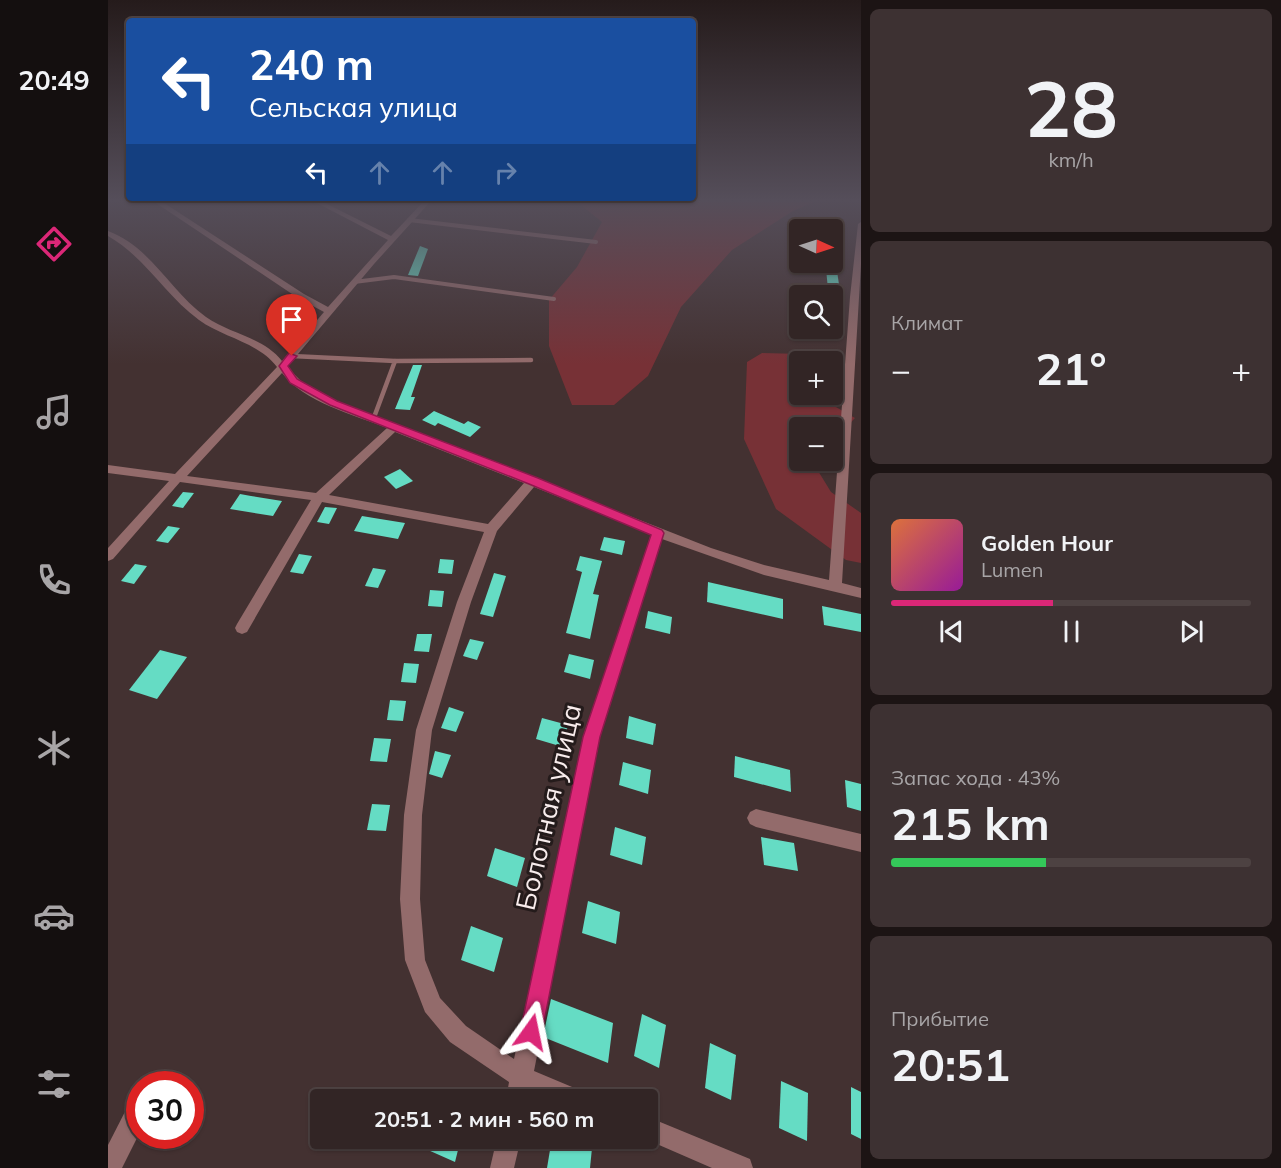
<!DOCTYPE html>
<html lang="ru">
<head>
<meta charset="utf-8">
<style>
	body { margin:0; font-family:Mulish,sans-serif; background:#3d3132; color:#f1f3f6; height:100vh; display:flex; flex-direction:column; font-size:22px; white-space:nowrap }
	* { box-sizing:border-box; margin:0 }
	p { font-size:20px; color:#a8a5a7 }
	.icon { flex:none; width:33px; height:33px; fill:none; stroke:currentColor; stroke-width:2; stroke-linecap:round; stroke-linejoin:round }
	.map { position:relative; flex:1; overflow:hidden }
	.details { display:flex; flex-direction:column; gap:9px; padding:9px; background:#1c1414; width:420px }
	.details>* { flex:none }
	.banner { position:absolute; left:18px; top:18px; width:570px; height:183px; border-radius:6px; box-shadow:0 2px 4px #0004,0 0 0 2px #4d4242; background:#1a4fa0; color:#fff; overflow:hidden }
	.needle { width:39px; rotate:93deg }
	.controls { position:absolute; left:681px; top:219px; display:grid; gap:12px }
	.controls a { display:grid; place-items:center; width:54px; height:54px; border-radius:6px; background:#322525; box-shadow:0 2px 4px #0004,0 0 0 2px #4d4242; font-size:30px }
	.speed { position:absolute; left:18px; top:1071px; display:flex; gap:12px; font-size:30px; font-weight:700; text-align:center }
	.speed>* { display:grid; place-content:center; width:78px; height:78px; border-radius:50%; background:#322525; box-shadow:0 2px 4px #0004,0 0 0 2px #4d4242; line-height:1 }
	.speed .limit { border:9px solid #d22; background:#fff; color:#111 }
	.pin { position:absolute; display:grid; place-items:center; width:51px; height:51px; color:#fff; margin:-62px -26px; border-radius:50% 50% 50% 0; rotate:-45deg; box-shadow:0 0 6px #0007 }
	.pin .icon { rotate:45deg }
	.me { position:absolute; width:66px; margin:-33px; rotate:12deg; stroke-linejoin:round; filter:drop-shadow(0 0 4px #0008) }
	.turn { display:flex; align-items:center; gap:21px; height:126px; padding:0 24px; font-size:27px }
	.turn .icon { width:78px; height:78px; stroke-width:2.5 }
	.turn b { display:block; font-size:42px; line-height:51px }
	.lanes { display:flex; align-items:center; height:57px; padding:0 24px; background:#0003; justify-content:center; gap:30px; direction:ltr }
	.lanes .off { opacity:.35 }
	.big { font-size:45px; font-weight:700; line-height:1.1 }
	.details .widget { flex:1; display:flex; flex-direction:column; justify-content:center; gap:9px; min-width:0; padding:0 21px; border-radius:9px; background:#3d3132 }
	.details .dial { align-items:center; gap:0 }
	.dial b { font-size:78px; line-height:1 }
	.song { display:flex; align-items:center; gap:18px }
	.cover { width:72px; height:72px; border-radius:9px; background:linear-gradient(135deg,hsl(20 70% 55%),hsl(300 70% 35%)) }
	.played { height:6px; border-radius:3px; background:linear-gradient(90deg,#db2777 45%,#4d4242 45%) }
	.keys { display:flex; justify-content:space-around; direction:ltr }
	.heat { display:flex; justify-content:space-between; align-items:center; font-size:33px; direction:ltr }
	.charge { height:9px; border-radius:4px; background:linear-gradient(90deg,#34c759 43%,#4d4242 0) }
	.trip { position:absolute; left:202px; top:1089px; width:348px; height:60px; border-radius:6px; background:#322525; box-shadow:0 2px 4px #0004,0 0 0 2px #4d4242; font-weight:700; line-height:60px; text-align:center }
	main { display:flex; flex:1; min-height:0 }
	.menu { display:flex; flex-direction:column; width:108px; justify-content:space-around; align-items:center; background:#140f0f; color:#a8a5a7 }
	.menu .icon { width:42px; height:42px }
	.menu .current { color:#db2777 }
	.menu b { font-size:27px; color:#f1f3f6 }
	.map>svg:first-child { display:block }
</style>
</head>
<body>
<main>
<nav class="menu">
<b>20:49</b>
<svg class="icon current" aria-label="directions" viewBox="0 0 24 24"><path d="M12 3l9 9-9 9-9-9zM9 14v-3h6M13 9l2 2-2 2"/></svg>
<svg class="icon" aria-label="music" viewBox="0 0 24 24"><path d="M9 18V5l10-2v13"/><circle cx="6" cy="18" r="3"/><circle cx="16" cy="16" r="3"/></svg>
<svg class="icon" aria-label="phone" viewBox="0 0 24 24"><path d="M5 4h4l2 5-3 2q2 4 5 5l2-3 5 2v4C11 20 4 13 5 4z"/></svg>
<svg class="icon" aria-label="climate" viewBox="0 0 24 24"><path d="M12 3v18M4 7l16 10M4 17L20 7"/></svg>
<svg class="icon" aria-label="car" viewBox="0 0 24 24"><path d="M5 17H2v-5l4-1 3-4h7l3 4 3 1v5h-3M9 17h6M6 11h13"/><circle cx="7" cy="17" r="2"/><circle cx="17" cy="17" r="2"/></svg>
<svg class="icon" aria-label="filters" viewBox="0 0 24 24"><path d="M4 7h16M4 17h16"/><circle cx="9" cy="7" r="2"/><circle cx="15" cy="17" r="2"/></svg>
</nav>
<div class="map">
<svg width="753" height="1168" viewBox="0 0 753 1168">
	<rect width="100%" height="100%" fill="#433131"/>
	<g fill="#773136">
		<path d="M468 201H708L685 211 624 250 573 307 540 376 506 405H464L441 346V300L469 267 494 222Z"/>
		<path d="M654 353 694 354 697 361 692 362V394L707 395 747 418 725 441 724 428H692V460L704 461 723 492 753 513V563L738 560 668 509 636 439 639 362Z"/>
	</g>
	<g fill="#65dcc4">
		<path d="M312 246 320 249 310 276 300 275Z"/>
		<path d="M718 269 729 271 732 291 720 289Z"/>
		<path d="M305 365H314L303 397H307L302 410 287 409Z"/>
		<path d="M326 411 356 424 360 421 373 427 362 437 330 423 327 426 314 420Z"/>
		<path d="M292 469 305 481 288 489 276 477Z"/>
		<path d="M75 492 86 493 75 508 64 506Z"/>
		<path d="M132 494 143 496 174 501 165 516 122 509Z"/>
		<path d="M217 507 229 508 221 524 209 522Z"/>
		<path d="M254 516 266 518 297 523 290 539 246 531Z"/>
		<path d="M60 526 72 528 60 543 48 541Z"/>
		<path d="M496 537 517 541 514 555 492 550Z"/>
		<path d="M191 554 204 556 195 574 182 572Z"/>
		<path d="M472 556 494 561 485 594 491 595 482 639 458 633 474 572 468 570Z"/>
		<path d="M332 559 346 560 344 574 330 573Z"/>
		<path d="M27 564 39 566 26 584 13 581Z"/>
		<path d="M265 568 278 570 270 588 257 586Z"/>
		<path d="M386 573 398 576 385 617 372 614Z"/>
		<path d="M600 582 675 599V619L599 602Z"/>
		<path d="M322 590 336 591 334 607 320 606Z"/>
		<path d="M714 606 753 614V632L716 625Z"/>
		<path d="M540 611 564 617 562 634 537 628Z"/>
		<path d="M309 634H324L321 652 306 651Z"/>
		<path d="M362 639 376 642 369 660 355 656Z"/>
		<path d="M52 650 79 657 49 699 21 690Z"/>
		<path d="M461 654 486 660 482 679 456 672Z"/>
		<path d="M296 663 311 664 308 683 293 682Z"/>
		<path d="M282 700 298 701 295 721 279 720Z"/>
		<path d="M341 707 356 712 348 732 333 728Z"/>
		<path d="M521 716 548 724 545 745 518 738Z"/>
		<path d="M434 718 460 725 455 747 428 739Z"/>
		<path d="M266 738 283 739 279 762 262 761Z"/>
		<path d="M327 751 343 755 334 778 321 774Z"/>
		<path d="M627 756 682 770 683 792 626 777Z"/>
		<path d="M515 762 543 770 540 794 511 785Z"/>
		<path d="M737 780 753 784V811L739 807Z"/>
		<path d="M264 804 282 805 278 831 259 830Z"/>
		<path d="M507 827 538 837 534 865 502 855Z"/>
		<path d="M653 837 686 843 690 871 656 865Z"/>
		<path d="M387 848 417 858 409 887 379 876Z"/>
		<path d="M480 901 512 912 508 944 474 933Z"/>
		<path d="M363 926 395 938 386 972 353 960Z"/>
		<path d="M443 999 505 1023 500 1063 435 1037Z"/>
		<path d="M534 1014 558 1025 551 1068 526 1056Z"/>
		<path d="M602 1043 628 1055 623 1100 597 1088Z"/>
		<path d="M673 1081 700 1093 699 1141 671 1128Z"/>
		<path d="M743 1087 753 1092V1139L743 1134Z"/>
		<path d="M293 1138H353L347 1162Z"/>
		<path d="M444 1138H462L484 1148 482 1168H439Z"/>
	</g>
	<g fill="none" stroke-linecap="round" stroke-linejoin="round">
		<g stroke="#936b6b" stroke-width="4">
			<path d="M301 220 488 242"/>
			<path d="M246 282 286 277 446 299"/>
		</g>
		<g stroke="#936b6b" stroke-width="4.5">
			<path d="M184 356 287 361 265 420"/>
			<path d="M287 361 423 360"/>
		</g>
		<g fill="#936b6b" fill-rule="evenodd">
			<path d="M47 201H53L196 294 220 307 280 240 205 201H213L283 236 316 201H323L266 264 179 367 197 385 229 401 603 548 656 565 721 580 742 297 750 224 753 222V264L734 583 753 588V598L656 575 554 539 492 737 426 1071 476 1092 479 1100H440L422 1092 421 1100H398L401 1082 342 1042 317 1012 297 960 292 899 296 815 308 730 349 602 376 532 214 502 139 632 134 634 129 632 127 628 129 624 203 500 72 482 5 559 0 561V548L61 481 0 473V465L67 474 169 367C150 342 116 338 91 320 57 295 37 257 0 236V231C42 246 63 292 98 317 122 334 155 337 174 361L216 312 190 298 48 203ZM174 373C196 402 246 415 279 428L208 493 79 476ZM287 432 416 483 380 524 221 495ZM426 487 543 534 476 737 406 1059 358 1026 332 998 317 960 312 899 314 815 324 730 363 602 389 531Z"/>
			<path d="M648 809 753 834V852L648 827 642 824 639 818 642 812Z"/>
			<path d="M32 1095V1132L14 1168H0V1145L24 1098Z"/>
			<path d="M540 1117 642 1159 645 1168H604L535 1138H540Z"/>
			<path d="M389 1138H413L406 1168H382Z"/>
		</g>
	</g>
	<linearGradient id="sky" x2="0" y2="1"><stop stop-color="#251b1b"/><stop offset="0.55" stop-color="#554e5a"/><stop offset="1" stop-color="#554e5a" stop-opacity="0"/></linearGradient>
	<rect width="753" height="364" fill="url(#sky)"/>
	<path fill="#db2777" stroke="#8e194d" stroke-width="1.5" d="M181 353 189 356 180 366 189 379 229 401 430 478 554 530 556 533 492 737 434 1032 431 1040 423 1043 416 1040 412 1032 475 737 543 535 421 484 222 405 182 383 171 366Z"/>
	<g text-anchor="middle" stroke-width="6" stroke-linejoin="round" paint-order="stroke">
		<g font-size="27" fill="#f8ecec" stroke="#241b1b">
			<text transform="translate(441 807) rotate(-77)" y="9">Болотная улица</text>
		</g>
	</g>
</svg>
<div class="controls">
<a><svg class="needle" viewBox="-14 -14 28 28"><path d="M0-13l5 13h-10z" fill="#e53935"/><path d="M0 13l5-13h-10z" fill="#a8a5a7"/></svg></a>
<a><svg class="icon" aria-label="search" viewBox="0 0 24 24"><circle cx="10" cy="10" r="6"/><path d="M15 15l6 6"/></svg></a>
<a>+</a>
<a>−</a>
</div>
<div class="speed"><div class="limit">30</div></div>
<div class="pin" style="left:184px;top:356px;background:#d93025"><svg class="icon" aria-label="arrive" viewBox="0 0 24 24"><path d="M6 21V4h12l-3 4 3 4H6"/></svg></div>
<svg class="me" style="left:423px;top:1032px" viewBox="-20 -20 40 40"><path d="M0-17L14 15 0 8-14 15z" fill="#db2777" stroke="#fff" stroke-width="4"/></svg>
<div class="trip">20:51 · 2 мин · 560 m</div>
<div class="banner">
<div class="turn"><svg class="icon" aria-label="left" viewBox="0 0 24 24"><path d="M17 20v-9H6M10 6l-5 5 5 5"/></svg><div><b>240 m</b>Сельская улица</div></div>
<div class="lanes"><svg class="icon" aria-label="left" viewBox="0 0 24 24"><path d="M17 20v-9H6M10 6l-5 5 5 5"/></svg><svg class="icon off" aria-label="ahead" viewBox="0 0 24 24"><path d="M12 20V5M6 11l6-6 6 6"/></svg><svg class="icon off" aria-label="ahead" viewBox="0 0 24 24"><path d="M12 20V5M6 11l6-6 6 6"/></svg><svg class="icon off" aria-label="right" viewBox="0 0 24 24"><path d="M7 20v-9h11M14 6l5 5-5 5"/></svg></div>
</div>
</div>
<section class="details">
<div class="widget dial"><b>28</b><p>km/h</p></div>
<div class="widget"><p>Климат</p>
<div class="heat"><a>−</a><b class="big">21°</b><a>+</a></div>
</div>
<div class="widget">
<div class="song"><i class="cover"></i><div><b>Golden Hour</b><p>Lumen</p></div></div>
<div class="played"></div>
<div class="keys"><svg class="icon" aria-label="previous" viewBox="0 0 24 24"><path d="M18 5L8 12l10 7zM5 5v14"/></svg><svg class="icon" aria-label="pause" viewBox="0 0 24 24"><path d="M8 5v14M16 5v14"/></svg><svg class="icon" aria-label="next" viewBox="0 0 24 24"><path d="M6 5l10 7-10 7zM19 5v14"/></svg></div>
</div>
<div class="widget"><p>Запас хода · 43%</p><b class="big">215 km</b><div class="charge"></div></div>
<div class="widget"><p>Прибытие</p><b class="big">20:51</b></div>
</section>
</main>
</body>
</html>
